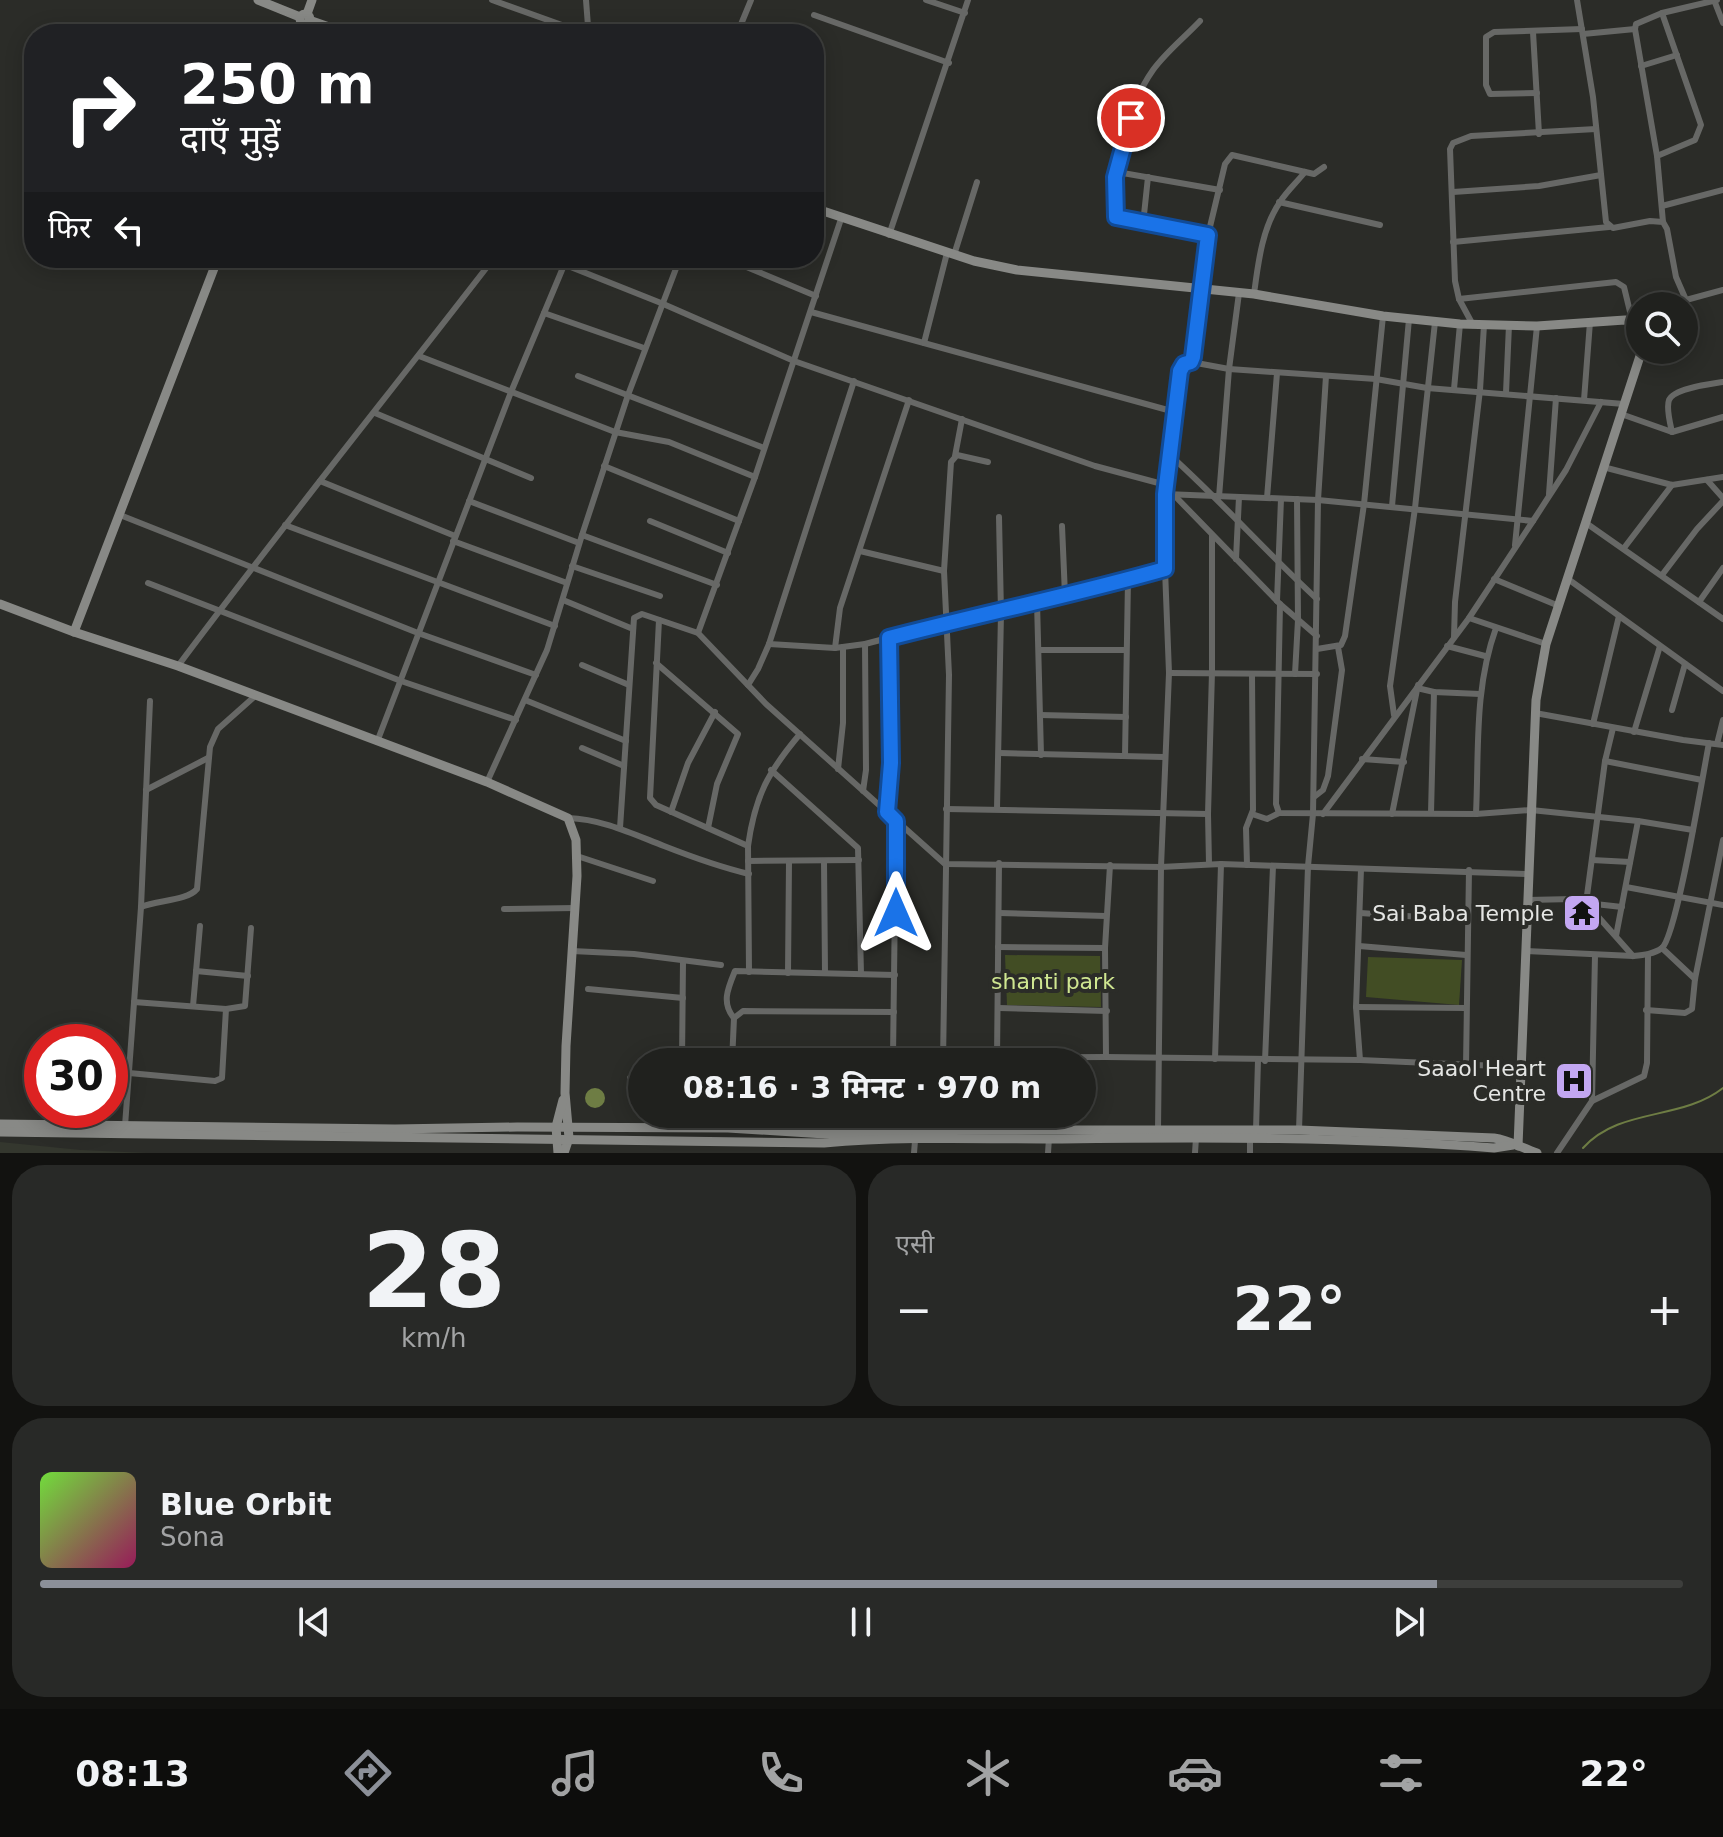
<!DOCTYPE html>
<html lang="hi">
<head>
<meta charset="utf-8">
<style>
	body { margin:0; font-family:"DejaVu Sans","Noto Sans Devanagari",sans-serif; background:#282927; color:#f1f3f6; height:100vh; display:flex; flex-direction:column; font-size:30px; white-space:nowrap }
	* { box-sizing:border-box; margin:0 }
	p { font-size:26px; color:#a2a3a4 }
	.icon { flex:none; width:44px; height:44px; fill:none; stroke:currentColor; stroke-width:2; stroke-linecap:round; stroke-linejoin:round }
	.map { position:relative; height:1153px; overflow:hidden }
	.sheet { display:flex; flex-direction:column; gap:12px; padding:12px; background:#121210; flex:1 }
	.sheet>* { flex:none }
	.hud { position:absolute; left:24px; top:24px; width:800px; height:244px; border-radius:32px; box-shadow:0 4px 20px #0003,0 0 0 2px #3d3e3c; background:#202124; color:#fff; overflow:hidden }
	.buttons { position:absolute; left:1626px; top:292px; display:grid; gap:16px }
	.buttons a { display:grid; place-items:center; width:72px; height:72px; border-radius:50%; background:#20211e; box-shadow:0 4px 20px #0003,0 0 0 2px #3d3e3c; font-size:40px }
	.speed { position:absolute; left:24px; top:1024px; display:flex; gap:16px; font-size:40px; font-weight:700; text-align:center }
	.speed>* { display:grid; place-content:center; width:104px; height:104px; border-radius:50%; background:#20211e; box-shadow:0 4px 20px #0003,0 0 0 2px #3d3e3c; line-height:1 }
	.speed .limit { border:12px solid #d22; background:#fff; color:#111 }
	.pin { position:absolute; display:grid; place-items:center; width:68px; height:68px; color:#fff; margin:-34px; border:4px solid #fff; border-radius:50%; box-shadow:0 2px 8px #0007 }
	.me { position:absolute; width:88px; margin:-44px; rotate:0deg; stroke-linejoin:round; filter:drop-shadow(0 0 6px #0008) }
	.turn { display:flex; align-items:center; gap:28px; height:168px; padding:0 24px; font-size:36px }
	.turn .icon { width:104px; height:104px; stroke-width:2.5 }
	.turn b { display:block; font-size:56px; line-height:68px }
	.then { display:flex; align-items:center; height:76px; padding:0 24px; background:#0003; gap:16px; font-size:30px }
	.big { font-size:60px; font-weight:700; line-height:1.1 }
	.sheet .card { flex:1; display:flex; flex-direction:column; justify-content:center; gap:12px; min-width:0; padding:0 28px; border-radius:32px; background:#282927 }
	.sheet .dial { align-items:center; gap:0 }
	.dial b { font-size:104px; line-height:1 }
	.song { display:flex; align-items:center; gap:24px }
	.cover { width:96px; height:96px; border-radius:12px; background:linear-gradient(135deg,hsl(100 70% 55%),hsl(330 70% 35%)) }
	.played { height:8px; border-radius:4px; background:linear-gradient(90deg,#8c9099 85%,#3d3e3c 85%) }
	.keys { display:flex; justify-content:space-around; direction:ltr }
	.heat { display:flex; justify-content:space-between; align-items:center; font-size:44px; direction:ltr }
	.sheet .tiles { flex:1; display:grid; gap:12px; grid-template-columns:1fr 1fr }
	.card:last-child { grid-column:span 2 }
	.trip { position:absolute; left:628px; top:1048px; width:468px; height:80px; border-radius:40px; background:#20211e; box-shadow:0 4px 20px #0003,0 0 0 2px #3d3e3c; font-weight:700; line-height:80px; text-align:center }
	.tabs { display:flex; height:128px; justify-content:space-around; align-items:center; background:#0d0d0c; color:#a2a3a4 }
	.tabs .icon { width:56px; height:56px }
	.tabs .current { color:#8c9099 }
	.tabs b { font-size:36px; color:#f1f3f6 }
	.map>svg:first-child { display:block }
</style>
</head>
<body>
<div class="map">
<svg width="1723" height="1153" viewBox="0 0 1723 1153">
	<rect width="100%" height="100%" fill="#2b2c28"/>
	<path fill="#34372e" d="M0 1142 81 1150 147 1153H0Z"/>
	<g fill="#424d24">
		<path d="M1005 955 1100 956 1101 1007 1007 1005Z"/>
		<path d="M1368 957 1462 960 1459 1005 1366 997Z"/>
	</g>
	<circle fill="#6e7d44" cx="595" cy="1098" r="10"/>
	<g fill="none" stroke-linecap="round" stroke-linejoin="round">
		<path stroke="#6e7d44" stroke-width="2" d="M1583 1148C1620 1107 1681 1121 1723 1088"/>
		<g stroke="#676866" stroke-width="6">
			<path d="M492 0 587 34"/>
			<path d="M586 0 588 26"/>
			<path d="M926 0 965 13"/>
			<path d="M1577 0 1593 97 1606 222 1613 228 1650 221 1663 222 1667 229 1676 277 1686 300"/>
			<path d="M1714 0 1723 23"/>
			<path d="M1662 13 1701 125 1695 140 1657 156 1663 222"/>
			<path d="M814 15 949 63"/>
			<path d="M1200 21C1185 37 1166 52 1153 70 1126 108 1115 168 1114 214L1119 220 1208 235"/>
			<path d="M588 25 708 28 731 34"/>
			<path d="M1533 32 1539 134"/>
			<path d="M737 34 751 0"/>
			<path d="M1583 34 1635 29"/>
			<path d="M1641 66 1677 55"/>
			<path d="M1537 93 1490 94 1486 85V37L1494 32 1582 29"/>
			<path d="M1657 156 1635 29 1636 24 1662 13 1717 0"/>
			<path d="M1117 172 1220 190"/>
			<path d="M1453 192 1539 186 1601 175"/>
			<path d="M1279 202 1380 225"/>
			<path d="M1662 206 1723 190"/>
			<path d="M1143 224 1148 177"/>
			<path d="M889 235 968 0"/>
			<path d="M1453 242 1609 227"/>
			<path d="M954 255 977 182"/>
			<path d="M548 258 661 303 794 361 1095 466 1166 485"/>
			<path d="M660 258 677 265"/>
			<path d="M725 258 816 296"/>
			<path d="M1254 294C1258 264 1262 228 1280 202 1287 191 1297 182 1305 172"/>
			<path d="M1459 299 1616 282 1624 287 1632 320"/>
			<path d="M1675 306 1686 300 1723 290"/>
			<path d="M811 312 1175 412"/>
			<path d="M544 313 644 348"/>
			<path d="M1473 325 1459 299 1455 281 1450 149 1453 143 1471 136 1596 129"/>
			<path d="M924 343 947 253"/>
			<path d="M419 356 615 432 669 442 755 477"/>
			<path d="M1191 362 1229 369 1376 379 1427 388 1624 404"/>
			<path d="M578 376 764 448"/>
			<path d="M1454 389 1460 324"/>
			<path d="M1506 393 1509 325"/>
			<path d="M1584 400 1590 322"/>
			<path d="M375 413 531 478"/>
			<path d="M1621 414 1672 432 1723 417"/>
			<path d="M1672 432C1670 423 1666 408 1669 400 1674 388 1711 384 1723 382"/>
			<path d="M955 456 962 419"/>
			<path d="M1171 456C1222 502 1267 553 1317 599"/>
			<path d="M604 466 739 521"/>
			<path d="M1603 467 1672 485 1723 477"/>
			<path d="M1707 480 1723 498"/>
			<path d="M320 481 455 536"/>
			<path d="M1165 494 1318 500 1533 521 1566 470 1601 402"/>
			<path d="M1173 494 1280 604 1317 636"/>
			<path d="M1549 494 1556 398"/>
			<path d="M1219 497 1229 369 1239 293"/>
			<path d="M1267 498 1277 373"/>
			<path d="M469 501 579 543"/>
			<path d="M1392 506 1409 319"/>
			<path d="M120 515 418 633 536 675"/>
			<path d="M650 521 728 553"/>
			<path d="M1586 523 1723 619"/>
			<path d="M285 525 555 626"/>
			<path d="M1062 526 1065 595"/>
			<path d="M582 535 717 585"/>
			<path d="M453 541 567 583"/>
			<path d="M1515 545 1537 326"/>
			<path d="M1624 548 1672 485"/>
			<path d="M860 551 944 571"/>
			<path d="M1236 559 1239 497"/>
			<path d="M572 566 660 596"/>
			<path d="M1662 575 1697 529 1723 501"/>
			<path d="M1494 579 1559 606"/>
			<path d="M1568 579 1723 691"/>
			<path d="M148 583 401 681 516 720"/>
			<path d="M563 600 633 629"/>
			<path d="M1277 601 1281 499"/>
			<path d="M1037 602 1041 755"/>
			<path d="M1699 602 1723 568"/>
			<path d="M1280 604 1276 804 1279 813 1476 814 1531 810 1638 821 1693 830"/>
			<path d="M1469 618 1546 644"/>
			<path d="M659 620 650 798 656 805 748 846"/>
			<path d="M698 633 755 477 841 219"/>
			<path d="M1454 637 1455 602 1480 390 1484 325"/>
			<path d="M769 644 835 648 865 644 945 623 1001 613 1165 569V494L1180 371 1193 360 1208 235 1225 164 1232 155 1314 174 1324 167"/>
			<path d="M1447 646 1485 656"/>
			<path d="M835 648 840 608 909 400"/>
			<path d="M1317 649 1341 645 1345 636 1364 504 1383 316"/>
			<path d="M1040 650H1125"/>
			<path d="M656 663 738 734 717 784 708 828"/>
			<path d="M582 665 629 685"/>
			<path d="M178 666C281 528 389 394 494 258"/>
			<path d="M1169 673 1317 674"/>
			<path d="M1295 674 1298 620 1297 499"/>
			<path d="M748 685 758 669 769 644 854 381"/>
			<path d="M1417 688 1434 692 1480 694"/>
			<path d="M525 700 626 741"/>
			<path d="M1672 710 1685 664"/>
			<path d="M1535 713 1683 740 1723 745"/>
			<path d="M1040 715 1126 717"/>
			<path d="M1394 715 1390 686 1415 508 1435 322"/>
			<path d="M1593 724 1619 616"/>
			<path d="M1613 728 1605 761 1586 903 1622 907"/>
			<path d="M1634 732 1660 646"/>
			<path d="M377 742 511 392 567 258"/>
			<path d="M1717 744 1723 720"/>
			<path d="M582 748 624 766"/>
			<path d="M999 753 1164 757"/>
			<path d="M1125 756 1128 580"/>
			<path d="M1362 759 1404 762"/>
			<path d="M1605 761 1702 780"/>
			<path d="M838 769 843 723V647"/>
			<path d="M771 770 858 848 861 974"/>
			<path d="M487 782 547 650 582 535 628 395 680 258"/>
			<path d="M146 790 208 758"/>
			<path d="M863 791 866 770 865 644"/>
			<path d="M1314 797 1323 790 1328 776 1342 670 1338 647"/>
			<path d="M946 809 1208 814 1212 672V535"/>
			<path d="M997 809 1001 613 999 517"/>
			<path d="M671 812 688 763 715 712"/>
			<path d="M887 812 891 763 889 638"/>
			<path d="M1431 813 1434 692"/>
			<path d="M1208 814 1209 864"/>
			<path d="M1252 814 1267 819 1279 813"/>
			<path d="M1323 814 1469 618 1533 521"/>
			<path d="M1392 814 1418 685"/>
			<path d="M1476 814C1479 750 1474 689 1496 628"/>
			<path d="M568 818C602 819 633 834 664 846 692 857 720 867 749 874"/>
			<path d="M620 828 634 618 642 614 698 633 766 704 945 864 1161 867 1221 864 1528 874"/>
			<path d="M577 856 653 881"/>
			<path d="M1592 860 1630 862"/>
			<path d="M748 861 859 860"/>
			<path d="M824 861 825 973"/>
			<path d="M1247 865 1246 828 1253 810 1252 674"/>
			<path d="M1626 887 1723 905"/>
			<path d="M1527 900 1574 899 1586 903 1633 956"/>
			<path d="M141 907C157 900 187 901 197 889L210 747 218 729 254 697"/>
			<path d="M504 909 575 908"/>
			<path d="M999 913 1106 916"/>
			<path d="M1360 913 1468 920"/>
			<path d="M1616 936 1638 821"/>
			<path d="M1359 946 1466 955"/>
			<path d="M998 947 1105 948"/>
			<path d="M1662 948 1695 979"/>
			<path d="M572 951 634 954 721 965"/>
			<path d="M1526 951 1633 956C1643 955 1654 954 1662 948 1677 935 1703 773 1709 743"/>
			<path d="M196 971 248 976"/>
			<path d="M749 972 748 846C755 796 768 772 800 734"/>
			<path d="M788 973 789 862"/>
			<path d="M588 989 683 998"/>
			<path d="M134 1002 226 1009 245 1006 251 928"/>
			<path d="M193 1006 200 926"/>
			<path d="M1356 1007 1466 1008"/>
			<path d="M999 1008 1107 1011"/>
			<path d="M1646 1010 1685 1013 1692 1009 1695 979 1723 840"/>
			<path d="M734 1018C721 1003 728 988 735 971L895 975"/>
			<path d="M893 1057 896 821"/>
			<path d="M1106 1057 1105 948 1110 865"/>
			<path d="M997 1058 999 863"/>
			<path d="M732 1059 1106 1057 1360 1060 1522 1067"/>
			<path d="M1215 1059 1221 864"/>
			<path d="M1360 1060 1356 1007 1361 869"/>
			<path d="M1265 1061 1273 866"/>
			<path d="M682 1062 683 961"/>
			<path d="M732 1062 734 1018 743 1011 894 1012"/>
			<path d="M943 1062 949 675 944 571 951 462 957 455 988 462"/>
			<path d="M1466 1066 1469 870"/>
			<path d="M129 1073 215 1081 222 1078 226 1009"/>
			<path d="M630 1078H642"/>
			<path d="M1592 1101 1595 955"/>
			<path d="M125 1126 141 907 150 701"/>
			<path d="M681 1128V1114"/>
			<path d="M728 1128 729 1114"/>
			<path d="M941 1130V1114"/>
			<path d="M1158 1130 1161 867 1169 673 1165 569"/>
			<path d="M1256 1130 1258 1060"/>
			<path d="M1299 1130 1308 866 1313 814 1318 500 1326 376"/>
			<path d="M914 1153 915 1141"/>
			<path d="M1048 1153 1049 1138"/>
			<path d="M1195 1153 1196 1138"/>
			<path d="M1250 1153V1139"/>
			<path d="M1557 1153 1592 1101 1644 1076 1647 1063 1648 955"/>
		</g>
		<g stroke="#888986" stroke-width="9">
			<path d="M258 0 300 17"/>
			<circle cx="305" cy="19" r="5"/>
			<path d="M307 14 312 0"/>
			<path d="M309 20 349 34"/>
			<path d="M814 208 974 261 1017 270 1254 294 1383 316 1460 324 1537 326 1625 320 1636 321 1640 325"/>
			<path d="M0 604 74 632 178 666 487 782 568 818 576 840 577 876 566 1046 565 1093 569 1138 564 1153"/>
			<path d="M74 632 218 258"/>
			<path d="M0 1124 395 1129 517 1127 728 1128 825 1134 941 1130H1299L1494 1138C1509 1140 1522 1148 1537 1153"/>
			<path d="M0 1132 824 1143C903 1136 983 1139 1062 1139 1206 1137 1351 1137 1494 1148L1513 1145"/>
			<path d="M1518 1146 1536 700 1546 644 1642 350"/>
			<path d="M558 1153 556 1127 563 1100"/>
		</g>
	</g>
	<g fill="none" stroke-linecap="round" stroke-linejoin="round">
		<defs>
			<path id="route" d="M896 913V821L887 812 891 763 889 638C981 614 1074 595 1165 569V494L1180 371 1184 364 1191 362 1193 357 1208 235 1116 217 1115 177 1131 118"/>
		</defs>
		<use href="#route" stroke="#114b97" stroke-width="20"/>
		<use href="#route" stroke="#1a73e8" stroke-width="14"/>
	</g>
	<defs>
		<symbol id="temple-square" viewBox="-11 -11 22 22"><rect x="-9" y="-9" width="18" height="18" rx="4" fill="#c3a7f2" stroke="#2b2c28"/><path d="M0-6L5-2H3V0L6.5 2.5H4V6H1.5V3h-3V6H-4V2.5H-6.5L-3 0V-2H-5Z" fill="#111"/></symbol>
		<symbol id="hospital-square" viewBox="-11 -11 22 22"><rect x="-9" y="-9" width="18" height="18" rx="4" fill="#c3a7f2" stroke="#2b2c28"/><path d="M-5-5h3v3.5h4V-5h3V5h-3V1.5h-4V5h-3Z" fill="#111"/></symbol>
	</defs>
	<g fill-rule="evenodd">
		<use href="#temple-square" x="1560" y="891" width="44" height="44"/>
		<use href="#hospital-square" x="1552" y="1059" width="44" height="44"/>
	</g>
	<g text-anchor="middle" stroke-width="8" stroke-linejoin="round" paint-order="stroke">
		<g font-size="22" fill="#e4e5e3" stroke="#2b2c28" text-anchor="end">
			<text x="1554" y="921">Sai Baba Temple</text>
			<text x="1546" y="1076">Saaol Heart<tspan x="1546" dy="25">Centre</tspan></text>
		</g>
		<g font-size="22" fill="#cfe691" stroke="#2b2c28">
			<text x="1053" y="989">shanti park</text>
		</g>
	</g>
</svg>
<div class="buttons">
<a><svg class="icon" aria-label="search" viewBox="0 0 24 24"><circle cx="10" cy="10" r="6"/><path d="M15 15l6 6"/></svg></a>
</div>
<div class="speed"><div class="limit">30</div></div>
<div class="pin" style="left:1131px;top:118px;background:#d93025"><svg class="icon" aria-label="arrive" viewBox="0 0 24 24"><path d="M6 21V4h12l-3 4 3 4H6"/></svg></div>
<svg class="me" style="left:896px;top:913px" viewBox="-20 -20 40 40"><path d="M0-17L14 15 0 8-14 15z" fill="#1a73e8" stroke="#fff" stroke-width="4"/></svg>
<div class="trip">08:16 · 3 मिनट · 970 m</div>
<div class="hud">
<div class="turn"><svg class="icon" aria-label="right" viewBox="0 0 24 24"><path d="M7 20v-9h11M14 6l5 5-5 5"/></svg><div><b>250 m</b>दाएँ मुड़ें</div></div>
<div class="then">फिर<svg class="icon" aria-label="left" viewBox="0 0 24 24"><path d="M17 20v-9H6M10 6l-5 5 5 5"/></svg></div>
</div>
</div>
<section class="sheet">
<div class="tiles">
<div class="card dial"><b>28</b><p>km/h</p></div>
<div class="card"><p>एसी</p>
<div class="heat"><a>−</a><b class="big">22°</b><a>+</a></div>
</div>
<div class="card">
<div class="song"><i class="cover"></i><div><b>Blue Orbit</b><p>Sona</p></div></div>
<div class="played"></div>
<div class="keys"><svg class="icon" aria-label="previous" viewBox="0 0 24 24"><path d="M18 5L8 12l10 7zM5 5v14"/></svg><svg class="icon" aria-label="pause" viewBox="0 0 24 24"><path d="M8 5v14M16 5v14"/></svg><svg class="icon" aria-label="next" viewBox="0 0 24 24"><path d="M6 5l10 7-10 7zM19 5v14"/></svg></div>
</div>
</div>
</section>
<nav class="tabs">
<b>08:13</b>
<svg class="icon current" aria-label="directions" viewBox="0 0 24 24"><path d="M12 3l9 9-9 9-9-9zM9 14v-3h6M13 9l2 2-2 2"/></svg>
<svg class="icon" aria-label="music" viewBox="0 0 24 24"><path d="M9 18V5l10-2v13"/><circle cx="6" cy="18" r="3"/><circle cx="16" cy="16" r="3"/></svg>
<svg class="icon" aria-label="phone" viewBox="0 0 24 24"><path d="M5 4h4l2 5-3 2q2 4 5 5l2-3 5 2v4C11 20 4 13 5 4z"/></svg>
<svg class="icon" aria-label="climate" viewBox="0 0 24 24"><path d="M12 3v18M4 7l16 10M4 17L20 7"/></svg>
<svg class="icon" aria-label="car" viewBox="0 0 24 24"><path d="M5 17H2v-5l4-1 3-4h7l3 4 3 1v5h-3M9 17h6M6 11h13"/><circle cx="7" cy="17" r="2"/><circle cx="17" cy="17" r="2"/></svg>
<svg class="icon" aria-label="filters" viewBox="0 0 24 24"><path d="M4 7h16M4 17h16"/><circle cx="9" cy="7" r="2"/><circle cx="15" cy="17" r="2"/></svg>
<b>22°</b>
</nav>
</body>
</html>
